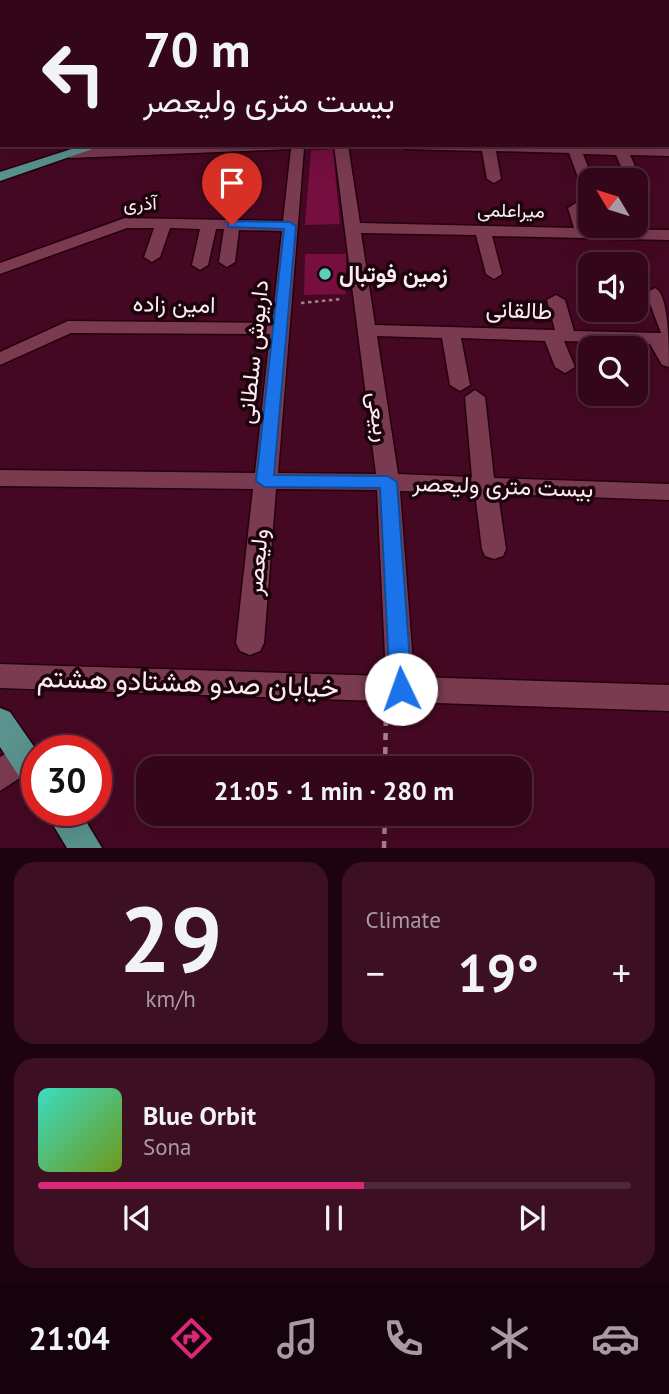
<!DOCTYPE html>
<html lang="en">
<head>
<meta charset="utf-8">
<style>
	body { margin:0; font-family:"PT Sans",Vazirmatn,sans-serif; background:#3c0f23; color:#f1f3f6; height:100vh; display:flex; flex-direction:column; font-size:26px; white-space:nowrap }
	* { box-sizing:border-box; margin:0 }
	p { font-size:23px; color:#a999a2 }
	.icon { flex:none; width:38px; height:38px; fill:none; stroke:currentColor; stroke-width:2; stroke-linecap:round; stroke-linejoin:round }
	.map { position:relative; height:848px; overflow:hidden }
	.drawer { display:flex; flex-direction:column; gap:14px; padding:14px; background:#1d030e; flex:1 }
	.drawer>* { flex:none }
	.hud { position:absolute; left:0px; top:0px; width:670px; height:147px; box-shadow:0 7px 28px #0002,0 0 0 2px #4e2739; background:#34061a; color:#f1f3f6; overflow:hidden }
	.needle { width:46px; rotate:308deg }
	.buttons { position:absolute; left:578px; top:168px; display:grid; gap:14px }
	.buttons a { display:grid; place-items:center; width:70px; height:70px; border-radius:14px; background:#34061a; box-shadow:0 7px 28px #0002,0 0 0 2px #4e2739; font-size:35px }
	.speed { position:absolute; left:21px; top:735px; display:flex; gap:14px; font-size:35px; font-weight:700; text-align:center }
	.speed>* { display:grid; place-content:center; width:91px; height:91px; border-radius:50%; background:#34061a; box-shadow:0 7px 28px #0002,0 0 0 2px #4e2739; line-height:1 }
	.speed .limit { border:10px solid #d22; background:#fff; color:#111 }
	.pin { position:absolute; display:grid; place-items:center; width:60px; height:60px; color:#fff; margin:-72px -30px; border-radius:50% 50% 50% 0; rotate:-45deg; box-shadow:0 0 7px #0007 }
	.pin .icon { rotate:45deg }
	.me { position:absolute; width:77px; margin:-38px; rotate:357deg; stroke-linejoin:round; filter:drop-shadow(0 0 5px #0008) }
	.turn { display:flex; align-items:center; gap:24px; height:147px; padding:0 28px; font-size:32px }
	.turn .icon { width:91px; height:91px; stroke-width:2.5 }
	.turn b { display:block; font-size:49px; line-height:60px }
	.big { font-size:52px; font-weight:700; line-height:1.1 }
	.drawer .card { flex:1; display:flex; flex-direction:column; justify-content:center; gap:10px; min-width:0; padding:0 24px; border-radius:21px; background:#3c0f23 }
	.drawer .dial { align-items:center; gap:0 }
	.dial b { font-size:91px; line-height:1 }
	.song { display:flex; align-items:center; gap:21px }
	.cover { width:84px; height:84px; border-radius:10px; background:linear-gradient(135deg,hsl(170 70% 55%),hsl(80 70% 35%)) }
	.played { height:7px; border-radius:4px; background:linear-gradient(90deg,#db2777 55%,#4e2739 55%) }
	.keys { display:flex; justify-content:space-around; direction:ltr }
	.heat { display:flex; justify-content:space-between; align-items:center; font-size:38px; direction:ltr }
	.drawer .tiles { flex:1; display:grid; gap:14px; grid-template-columns:1fr 1fr }
	.card:last-child { grid-column:span 2 }
	.trip { position:absolute; left:136px; top:756px; width:396px; height:70px; border-radius:21px; background:#34061a; box-shadow:0 7px 28px #0002,0 0 0 2px #4e2739; font-weight:700; line-height:70px; text-align:center }
	.menu { display:flex; height:112px; justify-content:space-around; align-items:center; background:#15020a; color:#a999a2 }
	.menu .icon { width:49px; height:49px }
	.menu .on { color:#db2777 }
	.menu b { font-size:32px; color:#f1f3f6 }
	.map>svg:first-child { display:block }
</style>
</head>
<body>
<div class="map">
<svg width="669" height="848" viewBox="0 0 669 848">
	<rect width="100%" height="100%" fill="#450823"/>
	<g fill="#760f3f">
		<path d="M333 149 340 224 305 225 311 151Z"/>
		<path d="M305 254H346V294L304 295Z"/>
	</g>
	<g fill="none" stroke-linecap="round" stroke-linejoin="round">
		<defs>
			<g id="minor">
				<path d="M0 0H14L0 5Z"/>
				<rect x="378" y="0" width="10" height="2"/>
				<rect x="0" y="25" width="2" height="6"/>
				<rect x="0" y="60" width="2" height="6"/>
				<rect x="668" y="60" width="1" height="6"/>
				<rect x="668" y="90" width="1" height="8"/>
				<path d="M2 105V113L0 114V106Z"/>
				<path d="M191 145H307L304 148 278 473 376 474 334 145H348L360 223 574 228 568 208 576 203 584 208 590 229 669 230V240L492 236 502 274 494 279 486 274 476 235 361 233 375 325 555 330 547 300 556 295 565 300 574 331 661 333 646 293 655 288C669 293 669 349 669 367L662 365 650 344 564 341 575 367 565 373 555 367 545 341 461 338 470 385 460 391 450 385 442 338 377 336 398 474 472 477 465 397 475 390 485 397 494 478 669 484V500L498 494 506 549 503 556 494 559 485 556 482 549 475 493 400 491 414 677 669 685V711L0 688V664L386 676 377 490 276 489 264 643 260 651 250 655 240 651 236 643 253 489 0 486V470L255 473 270 334 71 333 0 365V352L68 321 272 323 282 231 239 230 235 262 227 267 219 262 224 229H216L208 265 200 270 192 265 200 229 170 228 160 257 152 262 144 257 154 228H127L0 274V263L125 218 283 221 291 149 70 158 63 154 70 150Z"/>
				<path d="M400 145 669 148V156L630 155 641 180 635 184V180H627L616 155 583 154 593 180H590L588 189 581 185 569 153 496 151 501 179 494 183 487 179 482 151 406 149Z"/>
				<path d="M24 743 35 748V768L0 791V757Z"/>
			</g>
			<g id="major">
				<path d="M86 0H98L100 2H88Z"/>
				<rect x="668" y="16" width="1" height="6"/>
				<path d="M84 145H104L0 181V172Z"/>
				<path d="M0 708 10 712 37 751V791L26 787 0 747Z"/>
				<path d="M44 810H79L102 848H67Z"/>
			</g>
		</defs>
		<use href="#minor" stroke="#23000c" stroke-width="3"/>
		<use href="#major" stroke="#23000c" stroke-width="3"/>
		<path stroke="#a5808e" stroke-width="2.5" stroke-dasharray="3.5 3.5" stroke-linecap="butt" d="M301 303 342 299"/>
		<g stroke="#a5808e" stroke-width="4.5" stroke-dasharray="7 7" stroke-linecap="butt">
			<path d="M385 768 386 710"/>
			<path d="M384 848 385 814"/>
		</g>
		<use href="#minor" fill="#7a3a50" fill-rule="evenodd"/>
		<use href="#major" fill="#5a928d" fill-rule="evenodd"/>
	</g>
	<path fill="#1a73e8" stroke="#114b97" stroke-width="2" d="M232 221 290 222 296 226 274 475 388 476 397 482 412 689 409 696 401 698 394 696 390 689 380 488 264 487 256 481 284 229 228 227V222Z"/>
	<circle fill="#5dceb9" stroke="#1c040d" stroke-width="2.5" cx="325" cy="274" r="7"/>
	<g text-anchor="middle" stroke-width="7" stroke-linejoin="round" paint-order="stroke">
		<g font-size="19" fill="#fcebef" stroke="#1c040d">
			<text transform="translate(140 203) rotate(-2)" y="7">آذری</text>
			<text transform="translate(511 210) rotate(1)" y="7">میراعلمی</text>
		</g>
		<g font-size="23" font-weight="bold" fill="#fcebef" stroke="#1c040d" text-anchor="start">
			<text x="339" y="282">زمین فوتبال</text>
		</g>
		<g font-size="23" fill="#fcebef" stroke="#1c040d">
			<text transform="translate(174 304) rotate(1)" y="8">امین زاده</text>
			<text transform="translate(519 310) rotate(2)" y="8">طالقانی</text>
			<text transform="translate(253 352) rotate(-84)" y="8">داریوش سلطانی</text>
			<text transform="translate(379 417) rotate(82)" y="8">ربیعی</text>
			<text transform="translate(503 486) rotate(2)" y="8">بیست متری ولیعصر</text>
			<text transform="translate(257 562) rotate(-85)" y="8">ولیعصر</text>
		</g>
		<g font-size="28" fill="#fcebef" stroke="#1c040d">
			<text transform="translate(188 682) rotate(2)" y="10">خیابان صدو هشتادو هشتم</text>
		</g>
	</g>
</svg>
<div class="buttons">
<a><svg class="needle" viewBox="-14 -14 28 28"><path d="M0-13l5 13h-10z" fill="#e53935"/><path d="M0 13l5-13h-10z" fill="#a999a2"/></svg></a>
<a><svg class="icon" aria-label="sound" viewBox="0 0 24 24"><path d="M4 9h4l5-4v14l-5-4H4zM17 9q2 3 0 6"/></svg></a>
<a><svg class="icon" aria-label="search" viewBox="0 0 24 24"><circle cx="10" cy="10" r="6"/><path d="M15 15l6 6"/></svg></a>
</div>
<div class="speed"><div class="limit">30</div></div>
<div class="pin" style="left:232px;top:225px;background:#d93025"><svg class="icon" aria-label="arrive" viewBox="0 0 24 24"><path d="M6 21V4h12l-3 4 3 4H6"/></svg></div>
<svg class="me" style="left:401px;top:689px" viewBox="-20 -20 40 40"><circle r="19" fill="#fff"/><path d="M0-13L10 11 0 6-10 11z" fill="#1a73e8"/></svg>
<div class="trip">21:05 · 1 min · 280 m</div>
<div class="hud">
<div class="turn"><svg class="icon" aria-label="left" viewBox="0 0 24 24"><path d="M17 20v-9H6M10 6l-5 5 5 5"/></svg><div><b>70 m</b>بیست متری ولیعصر</div></div>
</div>
</div>
<section class="drawer">
<div class="tiles">
<div class="card dial"><b>29</b><p>km/h</p></div>
<div class="card"><p>Climate</p>
<div class="heat"><a>−</a><b class="big">19°</b><a>+</a></div>
</div>
<div class="card">
<div class="song"><i class="cover"></i><div><b>Blue Orbit</b><p>Sona</p></div></div>
<div class="played"></div>
<div class="keys"><svg class="icon" aria-label="previous" viewBox="0 0 24 24"><path d="M18 5L8 12l10 7zM5 5v14"/></svg><svg class="icon" aria-label="pause" viewBox="0 0 24 24"><path d="M8 5v14M16 5v14"/></svg><svg class="icon" aria-label="next" viewBox="0 0 24 24"><path d="M6 5l10 7-10 7zM19 5v14"/></svg></div>
</div>
</div>
</section>
<nav class="menu">
<b>21:04</b>
<svg class="icon on" aria-label="directions" viewBox="0 0 24 24"><path d="M12 3l9 9-9 9-9-9zM9 14v-3h6M13 9l2 2-2 2"/></svg>
<svg class="icon" aria-label="music" viewBox="0 0 24 24"><path d="M9 18V5l10-2v13"/><circle cx="6" cy="18" r="3"/><circle cx="16" cy="16" r="3"/></svg>
<svg class="icon" aria-label="phone" viewBox="0 0 24 24"><path d="M5 4h4l2 5-3 2q2 4 5 5l2-3 5 2v4C11 20 4 13 5 4z"/></svg>
<svg class="icon" aria-label="climate" viewBox="0 0 24 24"><path d="M12 3v18M4 7l16 10M4 17L20 7"/></svg>
<svg class="icon" aria-label="car" viewBox="0 0 24 24"><path d="M5 17H2v-5l4-1 3-4h7l3 4 3 1v5h-3M9 17h6M6 11h13"/><circle cx="7" cy="17" r="2"/><circle cx="17" cy="17" r="2"/></svg>
</nav>
</body>
</html>
